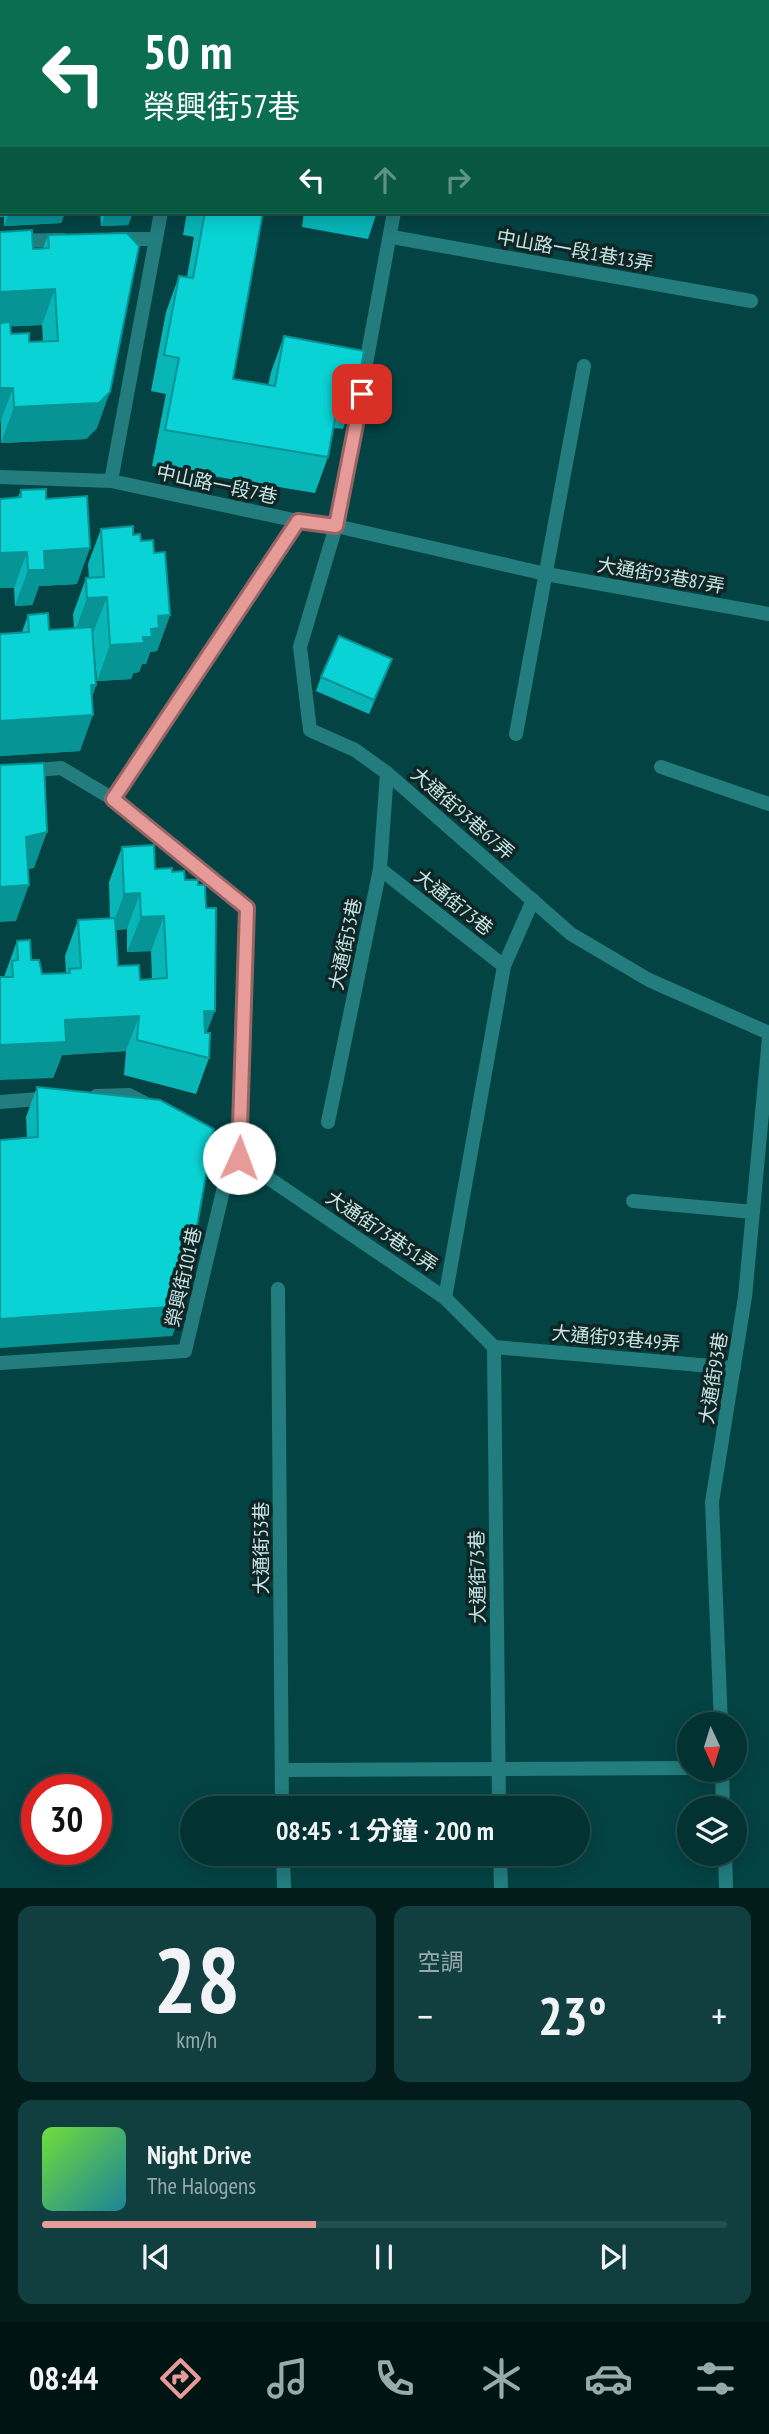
<!DOCTYPE html>
<html lang="zh-TW">
<head>
<meta charset="utf-8">
<style>
	body { margin:0; font-family:"PT Sans Narrow","Noto Sans TC",sans-serif; background:#113e3f; color:#f1f3f6; height:100vh; display:flex; flex-direction:column; font-size:26px; white-space:nowrap }
	* { box-sizing:border-box; margin:0 }
	p { font-size:23px; color:#97aaac }
	.icon { flex:none; width:38px; height:38px; fill:none; stroke:currentColor; stroke-width:2; stroke-linecap:round; stroke-linejoin:round }
	.map { position:relative; height:1888px; overflow:hidden }
	.drawer { display:flex; flex-direction:column; gap:18px; padding:18px; background:#021c1c; flex:1 }
	.drawer>* { flex:none }
	.top-card { position:absolute; left:0px; top:0px; width:770px; height:214px; box-shadow:0 4px 18px #0003,0 0 0 2px #244d4e; background:#0b6e4f; color:#fff; overflow:hidden }
	.needle { width:46px; rotate:176deg }
	.tools { position:absolute; left:677px; top:1712px; display:grid; gap:14px }
	.tools a { display:grid; place-items:center; width:70px; height:70px; border-radius:50%; background:#033233; box-shadow:0 4px 18px #0003,0 0 0 2px #244d4e; font-size:35px }
	.speed { position:absolute; left:21px; top:1774px; display:flex; gap:14px; font-size:35px; font-weight:700; text-align:center }
	.speed>* { display:grid; place-content:center; width:91px; height:91px; border-radius:50%; background:#033233; box-shadow:0 4px 18px #0003,0 0 0 2px #244d4e; line-height:1 }
	.speed .limit { border:10px solid #d22; background:#fff; color:#111 }
	.pin { position:absolute; display:grid; place-items:center; width:60px; height:60px; color:#fff; margin:-30px; border-radius:14px; box-shadow:0 4px 10px #0006 }
	.me { position:absolute; width:77px; margin:-38px; rotate:2deg; stroke-linejoin:round; filter:drop-shadow(0 0 5px #0008) }
	.turn { display:flex; align-items:center; gap:24px; height:147px; padding:0 28px; font-size:32px }
	.turn .icon { width:91px; height:91px; stroke-width:2.5 }
	.turn b { display:block; font-size:49px; line-height:60px }
	.lanes { display:flex; align-items:center; height:66px; padding:0 28px; background:#0003; justify-content:center; gap:35px; direction:ltr }
	.lanes .off { opacity:.35 }
	.big { font-size:52px; font-weight:700; line-height:1.1 }
	.drawer .card { flex:1; display:flex; flex-direction:column; justify-content:center; gap:10px; min-width:0; padding:0 24px; border-radius:14px; background:#113e3f }
	.drawer .dial { align-items:center; gap:0 }
	.dial b { font-size:91px; line-height:1 }
	.song { display:flex; align-items:center; gap:21px }
	.cover { width:84px; height:84px; border-radius:10px; background:linear-gradient(135deg,hsl(100 70% 55%),hsl(190 70% 35%)) }
	.played { height:7px; border-radius:4px; background:linear-gradient(90deg,#e69b98 40%,#244d4e 40%) }
	.keys { display:flex; justify-content:space-around; direction:ltr }
	.heat { display:flex; justify-content:space-between; align-items:center; font-size:38px; direction:ltr }
	.drawer .tiles { flex:1; display:grid; gap:18px; grid-template-columns:1fr 1fr }
	.card:last-child { grid-column:span 2 }
	.trip { position:absolute; left:180px; top:1796px; width:410px; height:70px; border-radius:35px; background:#033233; box-shadow:0 4px 18px #0003,0 0 0 2px #244d4e; font-weight:700; line-height:70px; text-align:center }
	.tab-bar { display:flex; height:112px; justify-content:space-around; align-items:center; background:#011414; color:#97aaac }
	.tab-bar .icon { width:49px; height:49px }
	.tab-bar .selected { color:#e69b98 }
	.tab-bar b { font-size:32px; color:#f1f3f6 }
	.map>svg:first-child { display:block }
</style>
</head>
<body>
<div class="map">
<svg width="769" height="1888" viewBox="0 0 769 1888">
	<rect width="100%" height="100%" fill="#044344"/>
	<g fill="none" stroke-linecap="round" stroke-linejoin="round">
		<g stroke="#237d7e" stroke-width="14">
			<path d="M115 239H156"/>
			<path d="M0 241 63 240"/>
			<path d="M111 481 161 212"/>
			<path d="M516 734 584 366"/>
			<path d="M661 767 769 804"/>
			<path d="M113 799 298 521"/>
			<path d="M633 1201 753 1212"/>
		</g>
		<g stroke="#237d7e" stroke-width="14">
			<path d="M733 0V2"/>
			<path d="M768 122 769 124"/>
			<path d="M394 212 336 526 300 647 310 730 355 750 387 773 571 934 649 980 769 1033"/>
			<path d="M392 237 751 301"/>
			<path d="M0 477 111 481 298 521 336 526 546 574 769 614"/>
			<path d="M0 773 61 768 113 799 247 908 239 1158"/>
			<path d="M380 869 504 966"/>
			<path d="M96 1096 129 1095 150 1106"/>
			<path d="M0 1102 51 1098"/>
			<path d="M328 1122 380 869 387 773"/>
			<path d="M198 1134 239 1158 445 1298 494 1347"/>
			<path d="M278 1289 282 1808"/>
			<path d="M445 1298 504 966 533 900"/>
			<path d="M494 1347 499 1808"/>
			<path d="M494 1347 734 1368"/>
			<path d="M0 1363 185 1351 232 1153"/>
			<path d="M721 1724 712 1502 745 1297 769 1038"/>
			<path d="M722 1769 723 1808"/>
			<path d="M282 1770 690 1768"/>
			<path d="M283 1853 284 1888"/>
			<path d="M500 1853 501 1888"/>
			<path d="M725 1853 726 1888"/>
		</g>
	</g>
	<g fill="#08b5b7" fill-rule="evenodd">
		<path d="M0 0 2 2V81L0 80Z"/>
		<path d="M2 212H88L87 214 64 215 61 223 4 226V217Z"/>
		<path d="M100 212H133L128 225 101 226Z"/>
		<path d="M187 212H263L233 379 268 385 271 372 284 336 356 393 343 429 333 428 328 457 315 493 152 466 166 394 151 391 166 312 179 276 187 277 194 237 183 235Z"/>
		<path d="M304 212H377L368 239 302 227Z"/>
		<path d="M0 232 33 249 43 248 48 235 97 428 86 439 1 443ZM42 325 43 342H29L11 334 10 326Z"/>
		<path d="M21 490 46 499 77 584 39 586 32 605 15 606 14 588 18 497Z"/>
		<path d="M101 529 133 535 154 553 170 615 157 651 150 652 146 664H142L139 672 133 673 131 679 97 681 93 633 96 685 92 697 80 751 0 756V634L22 632 28 615 49 630 74 628 73 614 86 578H89L88 564Z"/>
		<path d="M392 659 369 714 316 691 321 677Z"/>
		<path d="M122 847 155 869 172 872 185 880 209 1058 196 1094 124 1075 126 1051 62 1055 53 1078 4 977 17 941 42 974H66L65 956 78 920 110 919 109 882ZM127 929V952L151 951 152 979 140 980 118 966 116 930Z"/>
		<path d="M37 1087 183 1306 172 1336 27 1138 26 1117Z"/>
	</g>
	<g fill="#069495">
		<path d="M0 182H2V212H6L4 217H0Z"/>
		<path d="M9 212H88L87 214 64 215 61 223 4 226Z"/>
		<path d="M106 212H133L128 225 101 226Z"/>
		<path d="M55 289 42 325 0 327V292Z"/>
		<path d="M0 388H13L0 423Z"/>
		<path d="M110 392 97 428 86 439 1 443 14 407Z"/>
		<path d="M90 548 77 584 39 586 32 605 15 606 28 570 44 551Z"/>
		<path d="M27 552 14 588H0V553Z"/>
		<path d="M107 597 93 633 74 634 87 598Z"/>
		<path d="M170 615 157 651 150 652 146 664H142L139 672 133 673 131 679 97 681 110 645 143 637 158 616Z"/>
		<path d="M392 659 387 673 369 714 374 700Z"/>
		<path d="M91 685H96L85 715H93L80 751 0 756V721Z"/>
		<path d="M47 832 34 868 13 873 26 837Z"/>
		<path d="M29 885 16 921 0 922V887Z"/>
		<path d="M140 893 127 929 111 930 124 894Z"/>
		<path d="M164 916 151 951 127 952 141 917Z"/>
		<path d="M204 1011H215L201 1047Z"/>
		<path d="M139 1016 126 1051 62 1055 53 1078 0 1080V1045L65 1020Z"/>
		<path d="M183 1306 172 1336 0 1348V1319Z"/>
	</g>
	<g fill="#09d3d5" stroke="#069495" stroke-width="2">
		<path d="M0 0H152L158 2H2V41H1L0 43Z"/>
		<rect x="0" y="107" width="2" height="75"/>
		<path d="M205 212H263L233 379 275 386 284 336 364 351 356 393 340 391 328 457 165 430 179 358 164 355 179 276 193 278Z"/>
		<path d="M32 230 33 249 49 248 48 235 127 233 139 246 110 392 99 403 14 407 13 388H0V323L10 322 11 334 29 333V342L58 341 55 289 0 292V232Z"/>
		<path d="M46 489V499L87 496 90 548 44 551 45 570H28L27 552 0 553V499L21 497V490Z"/>
		<path d="M133 526V535L140 534 141 541 153 540 154 553 165 552 170 615 158 616 159 628 151 629 152 637H143L144 643 110 645 107 597 87 598 86 578 104 577 101 529Z"/>
		<path d="M48 613 49 630 92 627 96 685H91L93 715 0 721V634L29 632 28 615Z"/>
		<path d="M339 636 392 659 374 700 321 677Z"/>
		<path d="M44 763 47 832 26 837 29 885 0 887V765Z"/>
		<path d="M154 845 155 869 172 868V872L184 871 185 880H198V885H205L206 908H216L215 1011H204L205 1033H210L209 1058 137 1040 139 1016 65 1020 66 1042 0 1045V977H13L12 961 18 960 17 941 30 940 31 960H39L42 974 70 973 69 969 81 968 78 920 115 918 118 966 139 965 140 980 167 978 164 916 141 917 140 893 124 894 122 847Z"/>
		<path d="M37 1087 160 1100 214 1129 183 1306 0 1319V1140L38 1137Z"/>
	</g>
	<g fill="none" stroke-linecap="round" stroke-linejoin="round">
		<defs>
			<path id="route" d="M239 1158 247 908 113 799 298 521 336 526 362 394"/>
		</defs>
		<use href="#route" stroke="#966563" stroke-width="18"/>
		<use href="#route" stroke="#e69b98" stroke-width="12"/>
	</g>
	<g text-anchor="middle" stroke-width="7" stroke-linejoin="round" paint-order="stroke">
		<g font-size="19" fill="#c9e4e4" stroke="#0f2626">
			<text transform="translate(575 250) rotate(10)" y="7">中山路一段1巷13弄</text>
			<text transform="translate(217 484) rotate(12)" y="7">中山路一段7巷</text>
			<text transform="translate(661 575) rotate(10)" y="7">大通街93巷87弄</text>
			<text transform="translate(463 813) rotate(41)" y="7">大通街93巷67弄</text>
			<text transform="translate(454 902) rotate(38)" y="7">大通街73巷</text>
			<text transform="translate(345 944) rotate(-78)" y="7">大通街53巷</text>
			<text transform="translate(382 1231) rotate(34)" y="7">大通街73巷51弄</text>
			<text transform="translate(183 1277) rotate(-77)" y="7">榮興街101巷</text>
			<text transform="translate(616 1338) rotate(5)" y="7">大通街93巷49弄</text>
			<text transform="translate(713 1378) rotate(-81)" y="7">大通街93巷</text>
			<text transform="translate(261 1548) rotate(-90)" y="7">大通街53巷</text>
			<text transform="translate(477 1577) rotate(-91)" y="7">大通街73巷</text>
		</g>
	</g>
</svg>
<div class="tools">
<a><svg class="needle" viewBox="-14 -14 28 28"><path d="M0-13l5 13h-10z" fill="#e53935"/><path d="M0 13l5-13h-10z" fill="#97aaac"/></svg></a>
<a><svg class="icon" aria-label="layers" viewBox="0 0 24 24"><path d="M12 4l9 5-9 5-9-5zM3 14l9 5 9-5"/></svg></a>
</div>
<div class="speed"><div class="limit">30</div></div>
<div class="pin" style="left:362px;top:394px;background:#d93025"><svg class="icon" aria-label="arrive" viewBox="0 0 24 24"><path d="M6 21V4h12l-3 4 3 4H6"/></svg></div>
<svg class="me" style="left:239px;top:1158px" viewBox="-20 -20 40 40"><circle r="19" fill="#fff"/><path d="M0-13L10 11 0 6-10 11z" fill="#e69b98"/></svg>
<div class="trip">08:45 · 1 分鐘 · 200 m</div>
<div class="top-card">
<div class="turn"><svg class="icon" aria-label="left" viewBox="0 0 24 24"><path d="M17 20v-9H6M10 6l-5 5 5 5"/></svg><div><b>50 m</b>榮興街57巷</div></div>
<div class="lanes"><svg class="icon" aria-label="left" viewBox="0 0 24 24"><path d="M17 20v-9H6M10 6l-5 5 5 5"/></svg><svg class="icon off" aria-label="ahead" viewBox="0 0 24 24"><path d="M12 20V5M6 11l6-6 6 6"/></svg><svg class="icon off" aria-label="right" viewBox="0 0 24 24"><path d="M7 20v-9h11M14 6l5 5-5 5"/></svg></div>
</div>
</div>
<section class="drawer">
<div class="tiles">
<div class="card dial"><b>28</b><p>km/h</p></div>
<div class="card"><p>空調</p>
<div class="heat"><a>−</a><b class="big">23°</b><a>+</a></div>
</div>
<div class="card">
<div class="song"><i class="cover"></i><div><b>Night Drive</b><p>The Halogens</p></div></div>
<div class="played"></div>
<div class="keys"><svg class="icon" aria-label="previous" viewBox="0 0 24 24"><path d="M18 5L8 12l10 7zM5 5v14"/></svg><svg class="icon" aria-label="pause" viewBox="0 0 24 24"><path d="M8 5v14M16 5v14"/></svg><svg class="icon" aria-label="next" viewBox="0 0 24 24"><path d="M6 5l10 7-10 7zM19 5v14"/></svg></div>
</div>
</div>
</section>
<nav class="tab-bar">
<b>08:44</b>
<svg class="icon selected" aria-label="directions" viewBox="0 0 24 24"><path d="M12 3l9 9-9 9-9-9zM9 14v-3h6M13 9l2 2-2 2"/></svg>
<svg class="icon" aria-label="music" viewBox="0 0 24 24"><path d="M9 18V5l10-2v13"/><circle cx="6" cy="18" r="3"/><circle cx="16" cy="16" r="3"/></svg>
<svg class="icon" aria-label="phone" viewBox="0 0 24 24"><path d="M5 4h4l2 5-3 2q2 4 5 5l2-3 5 2v4C11 20 4 13 5 4z"/></svg>
<svg class="icon" aria-label="climate" viewBox="0 0 24 24"><path d="M12 3v18M4 7l16 10M4 17L20 7"/></svg>
<svg class="icon" aria-label="car" viewBox="0 0 24 24"><path d="M5 17H2v-5l4-1 3-4h7l3 4 3 1v5h-3M9 17h6M6 11h13"/><circle cx="7" cy="17" r="2"/><circle cx="17" cy="17" r="2"/></svg>
<svg class="icon" aria-label="filters" viewBox="0 0 24 24"><path d="M4 7h16M4 17h16"/><circle cx="9" cy="7" r="2"/><circle cx="15" cy="17" r="2"/></svg>
</nav>
</body>
</html>
